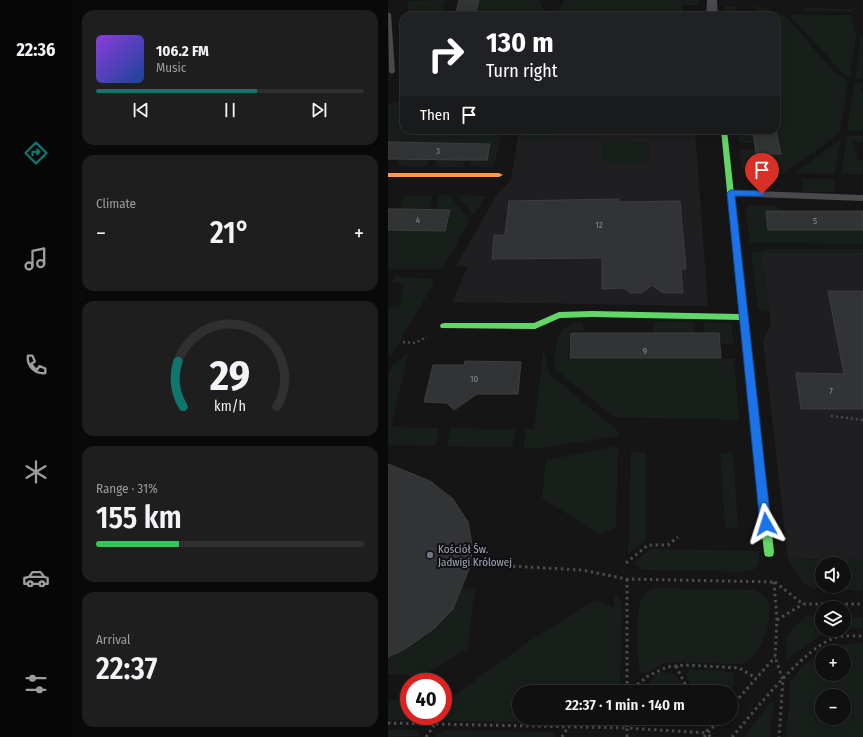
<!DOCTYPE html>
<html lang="en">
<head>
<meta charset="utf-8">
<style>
	body { margin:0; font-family:"Fira Sans Condensed",sans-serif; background:#1e1e1e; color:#f1f3f6; height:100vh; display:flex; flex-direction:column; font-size:15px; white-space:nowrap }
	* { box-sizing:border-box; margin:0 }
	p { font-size:13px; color:#9c9d9f }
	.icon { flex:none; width:22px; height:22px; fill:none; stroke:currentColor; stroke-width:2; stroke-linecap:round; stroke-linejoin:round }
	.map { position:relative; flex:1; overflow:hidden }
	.sheet { display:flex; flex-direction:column; gap:10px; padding:10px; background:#090909; width:316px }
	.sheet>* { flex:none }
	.banner { position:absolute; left:12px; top:12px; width:380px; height:122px; border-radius:12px; box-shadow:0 2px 10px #0003,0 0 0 1px #303030; background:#202124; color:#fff; overflow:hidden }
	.buttons { position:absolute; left:427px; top:557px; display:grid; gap:8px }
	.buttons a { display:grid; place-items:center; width:36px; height:36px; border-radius:50%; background:#101010; box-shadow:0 2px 10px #0003,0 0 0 1px #303030; font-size:20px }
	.speed { position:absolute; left:12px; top:673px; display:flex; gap:8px; font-size:20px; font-weight:700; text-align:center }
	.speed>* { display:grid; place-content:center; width:52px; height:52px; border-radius:50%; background:#101010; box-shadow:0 2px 10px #0003,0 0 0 1px #303030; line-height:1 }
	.speed .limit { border:6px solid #d22; background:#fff; color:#111 }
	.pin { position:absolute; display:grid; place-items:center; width:34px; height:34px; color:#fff; margin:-41px -17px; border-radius:50% 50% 50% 0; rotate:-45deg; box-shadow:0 0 4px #0007 }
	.pin .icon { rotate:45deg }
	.me { position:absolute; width:44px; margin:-22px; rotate:354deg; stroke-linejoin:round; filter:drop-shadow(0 0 3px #0008) }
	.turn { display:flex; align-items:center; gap:14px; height:84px; padding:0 20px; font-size:18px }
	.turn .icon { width:52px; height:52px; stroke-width:2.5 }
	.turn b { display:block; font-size:28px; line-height:34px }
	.then { display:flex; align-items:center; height:38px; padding:0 20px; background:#0003; gap:8px; font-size:15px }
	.big { font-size:30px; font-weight:600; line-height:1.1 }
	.sheet .widget { flex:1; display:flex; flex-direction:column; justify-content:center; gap:6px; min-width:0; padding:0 14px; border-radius:12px; background:#1e1e1e }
	.sheet .dial { align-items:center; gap:0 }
	.dial svg { height:104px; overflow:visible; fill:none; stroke:#303030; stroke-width:7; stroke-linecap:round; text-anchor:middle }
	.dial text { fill:#f1f3f6; stroke:none }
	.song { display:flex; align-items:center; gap:12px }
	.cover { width:48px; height:48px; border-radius:6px; background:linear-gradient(135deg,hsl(270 70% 55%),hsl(220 70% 35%)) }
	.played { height:4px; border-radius:2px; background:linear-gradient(90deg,#0f766e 60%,#303030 60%) }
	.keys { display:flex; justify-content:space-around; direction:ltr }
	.heat { display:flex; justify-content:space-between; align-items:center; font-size:22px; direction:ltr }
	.charge { height:6px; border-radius:3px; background:linear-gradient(90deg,#34c759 31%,#303030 0) }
	.trip { position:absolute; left:124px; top:685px; width:226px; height:40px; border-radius:20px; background:#101010; box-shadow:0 2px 10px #0003,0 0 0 1px #303030; font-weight:600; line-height:40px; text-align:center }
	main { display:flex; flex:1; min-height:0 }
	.menu { display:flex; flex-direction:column; width:72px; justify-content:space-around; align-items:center; background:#060606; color:#9c9d9f }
	.menu .icon { width:28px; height:28px }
	.menu .active { color:#0f766e }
	.menu b { font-size:18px; color:#f1f3f6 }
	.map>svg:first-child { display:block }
</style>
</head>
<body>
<main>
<nav class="menu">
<b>22:36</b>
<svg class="icon active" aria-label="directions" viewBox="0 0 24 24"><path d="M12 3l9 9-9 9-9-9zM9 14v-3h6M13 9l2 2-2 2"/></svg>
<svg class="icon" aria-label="music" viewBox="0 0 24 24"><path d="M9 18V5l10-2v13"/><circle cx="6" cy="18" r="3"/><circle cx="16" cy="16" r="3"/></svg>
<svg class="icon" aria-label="phone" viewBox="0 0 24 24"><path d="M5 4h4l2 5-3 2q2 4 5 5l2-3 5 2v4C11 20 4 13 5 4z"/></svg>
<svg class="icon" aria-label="climate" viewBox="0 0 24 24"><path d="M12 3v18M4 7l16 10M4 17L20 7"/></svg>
<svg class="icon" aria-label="car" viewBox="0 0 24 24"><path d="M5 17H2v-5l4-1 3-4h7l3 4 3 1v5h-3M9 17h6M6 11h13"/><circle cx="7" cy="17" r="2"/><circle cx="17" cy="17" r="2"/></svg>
<svg class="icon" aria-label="filters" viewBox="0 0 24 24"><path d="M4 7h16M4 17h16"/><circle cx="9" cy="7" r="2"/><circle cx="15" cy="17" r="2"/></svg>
</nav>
<section class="sheet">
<div class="widget">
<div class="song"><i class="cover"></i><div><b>106.2 FM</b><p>Music</p></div></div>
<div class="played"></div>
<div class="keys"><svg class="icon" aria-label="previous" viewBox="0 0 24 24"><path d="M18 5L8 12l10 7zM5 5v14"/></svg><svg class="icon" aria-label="pause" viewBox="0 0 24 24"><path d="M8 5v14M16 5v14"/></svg><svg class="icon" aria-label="next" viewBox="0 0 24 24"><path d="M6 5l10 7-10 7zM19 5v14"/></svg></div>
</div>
<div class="widget"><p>Climate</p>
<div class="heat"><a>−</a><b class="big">21°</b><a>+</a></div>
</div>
<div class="widget dial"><svg viewBox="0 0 100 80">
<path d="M14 69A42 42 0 1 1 86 69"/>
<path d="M14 69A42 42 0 0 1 10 34" stroke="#0f766e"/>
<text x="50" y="56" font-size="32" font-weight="700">29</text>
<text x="50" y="72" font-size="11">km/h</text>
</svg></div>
<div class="widget"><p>Range · 31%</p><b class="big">155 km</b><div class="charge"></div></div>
<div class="widget"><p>Arrival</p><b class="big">22:37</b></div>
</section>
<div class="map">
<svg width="475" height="737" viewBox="0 0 475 737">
	<rect width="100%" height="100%" fill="#151515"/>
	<g fill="#1f1f22">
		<path d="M131 130H307L320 306 65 302 79 267 68 266 108 196 123 179Z"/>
		<path d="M475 252V560L400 559 375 340 383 324 373 253Z"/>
	</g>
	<g fill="#181f1a" fill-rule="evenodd">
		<path d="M57 0 53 16H20V1Z"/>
		<path d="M91 0H151L157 12H131L130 15 158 14 161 16H87Z"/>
		<path d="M177 0H312L310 5H294V14L168 13Z"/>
		<path d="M338 6H367L396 14 447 73 460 80 452 133 395 174 357 173 355 172 351 150 368 149V154H392L388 128V16H369L367 7 348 6V14H338L336 7Z"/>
		<path d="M417 8 465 9 466 11H419Z"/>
		<path d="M401 15H463L468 34 462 78 454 72Z"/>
		<path d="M473 35H475V79H467Z"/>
		<path d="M467 83H475V88H473L475 95V131H459Z"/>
		<path d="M16 99V130H105L113 134 107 163 103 167 81 166 82 160 101 144 0 142V104Z"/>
		<path d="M136 130H159L165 135C160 142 142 142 135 138Z"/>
		<path d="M349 130H365L367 143H354L350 141Z"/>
		<path d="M461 136H475V142H465L470 160H475V174H453L459 137Z"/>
		<path d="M453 139 446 174 407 173Z"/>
		<path d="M222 140 260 142 262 146V159C255 167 224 164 214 161L215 143Z"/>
		<path d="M11 159H41L40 165 36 167 14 166 10 164Z"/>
		<path d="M48 159 77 160 75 166 73 167H50L47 165Z"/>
		<path d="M414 179H446V192H416Z"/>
		<path d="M54 195H61L82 220 54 269H0V230L57 231 62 210H49L51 196Z"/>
		<path d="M74 195 97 196 86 215 69 196Z"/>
		<path d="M18 196H41L44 198 41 210 12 209 15 198Z"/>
		<path d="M389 205 390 211H378L381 230H475V244L363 243 361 241 358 208 362 206Z"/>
		<path d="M378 249H475V252L373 253 381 312 370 309 363 255 364 252H370Z"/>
		<path d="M7 276 42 279 45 280 46 283 4 354 0 355V308L11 307 16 284 3 283Z"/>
		<path d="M195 322V331H182L180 359H346L351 420 226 417 167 369C167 345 166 324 195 322Z"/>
		<path d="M266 322H306L307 333H266Z"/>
		<path d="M315 322 344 323 345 344H332L331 333H316Z"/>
		<path d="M155 352 157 354 161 374 230 431V436L155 448H136L137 429H146Z"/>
		<path d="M20 353 3 427 51 428 48 446 0 445V374L5 365Z"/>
		<path d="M63 428 127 429 125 447 59 446Z"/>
		<path d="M230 446 228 527 212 535 154 498 158 460Z"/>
		<path d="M243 452 258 453V541L240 554Z"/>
		<path d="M332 453H345L350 528 337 527Z"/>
		<path d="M262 549 371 551 370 565 365 570 356 572 260 570 253 569 246 563Z"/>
		<path d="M400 559 475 560V591L425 588 416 584ZM434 564H456V586H434Z"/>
		<path d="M74 588 87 589 79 649 34 676 0 674V657C23 646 51 631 65 609 69 603 71 595 74 588Z"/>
		<path d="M268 588 366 590C371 592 377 596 380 601 386 616 374 652 361 661 358 663 353 663 349 664L279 662 258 673H253L251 670C251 653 245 602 259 591 261 590 265 589 268 588Z"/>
		<path d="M226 593 234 603 232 692H131V718H226V719L217 723 0 720V700H21V716H55V700H60L140 642 208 600 226 608Z"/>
		<path d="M419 616H434V630H450L431 636 399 659C398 635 398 631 419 616Z"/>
		<path d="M456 617H475V628L456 629Z"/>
		<path d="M475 643V737H398L403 681 414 667 432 652 457 644ZM434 652H456V674H434ZM434 696H456V718H434Z"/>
		<path d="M301 669 343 672 346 675V684L340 692H306L298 675Z"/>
		<path d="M273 672C288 672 292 679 298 692H255L265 678Z"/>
		<path d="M382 703H386L382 737H356Z"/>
		<path d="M0 730H29L31 736 0 737Z"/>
		<path d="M64 730 163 732 166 733 167 737H46L55 731Z"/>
	</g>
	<g fill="#323335" stroke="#3d3e41">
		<path d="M71 0H91L87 16H67Z"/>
		<path d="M365 130H388L393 154H368Z"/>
		<path d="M0 142 102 144 99 160H77L0 159Z"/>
		<path d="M231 199V202L292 201 298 269H293L295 293H275L264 285 254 293H242L236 288 214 289V258L104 259 106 235H117L121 201Z"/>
		<path d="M0 209H12L62 210 57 231 0 230Z"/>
		<path d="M378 211H475V230H380Z"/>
		<path d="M440 291H475V409H413L408 373 456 374Z"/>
		<path d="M183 333H331L333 358H182Z"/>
		<path d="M77 361 133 362 130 394H89L66 410 59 403 36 402 45 365H76Z"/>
		<path d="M0 464 42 481 65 499 80 522 84 545 83 564 65 609 47 628 17 649 0 657Z"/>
	</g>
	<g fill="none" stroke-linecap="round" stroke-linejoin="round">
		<g stroke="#4a4b4f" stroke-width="2.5" stroke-dasharray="2 3" stroke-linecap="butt">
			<path d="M15 342 27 343 39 337"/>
			<path d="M443 416 475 420"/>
		</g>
		<g stroke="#4a4b4f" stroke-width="3" stroke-dasharray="2.5 3.5" stroke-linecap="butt">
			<path d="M238 563 260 545H280L290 537"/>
			<path d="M83 564 194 570 239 579 386 582"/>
			<path d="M239 579V692"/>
			<path d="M386 582 389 620 387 657 395 680 391 737"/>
			<path d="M387 582 415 604H475"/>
			<path d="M389 620 415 604"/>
			<path d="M288 666 301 692"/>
			<path d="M240 692 260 676 279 667 297 665 351 668 368 678"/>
			<path d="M343 707 387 657"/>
			<path d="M314 718 322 737"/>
			<path d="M0 723 239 728V718"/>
			<path d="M38 737 47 724"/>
			<path d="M174 737 180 727"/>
			<path d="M239 737V728L319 733"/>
			<path d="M316 737 333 718"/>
			<path d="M344 737C367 711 418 644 450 637 458 635 467 636 475 636"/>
		</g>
		<g fill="#484a4e" fill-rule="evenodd">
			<path d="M0 12 3 14 7 72 4 74 1 72Z"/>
			<path d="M343 190 475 195V201L343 196 339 193Z"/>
		</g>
		<path fill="#484a4e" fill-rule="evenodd" d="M319 0H329L330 16H318Z"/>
		<g fill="#63d668" fill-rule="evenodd">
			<path d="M333 130H339L361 331 360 333H354L352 320 204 317 172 318 147 329 53 328 52 326 53 324 56 323H146L171 312 204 311 351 314Z"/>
			<path d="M375 493 379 495 380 498 386 552 385 556 381 557 377 556 376 552 370 498 371 495Z"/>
		</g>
		<g fill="#ff974d" fill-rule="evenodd">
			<path d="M0 173H111L115 175 111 177H0Z"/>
			<path d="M357 327 360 329 361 331 380 498 379 501 375 503 371 501 370 498 353 331 354 329Z"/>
		</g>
	</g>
	<path fill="#1a73e8" stroke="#114b97" d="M342 190 374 191 378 194 374 196H347L383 524 381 527 378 529 374 527 372 524 339 193Z"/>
	<circle fill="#72757e" stroke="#0f0f11" stroke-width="1.5" cx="42" cy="555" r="4"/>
	<g text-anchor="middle" stroke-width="4" stroke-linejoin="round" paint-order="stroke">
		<g font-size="9" fill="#888b96">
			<text x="50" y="154">3</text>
			<text x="30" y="223">4</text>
			<text x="427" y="224">5</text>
			<text x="211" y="228">12</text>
			<text x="257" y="354">9</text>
			<text x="86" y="382">10</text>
			<text x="443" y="394">7</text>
		</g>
		<g font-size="11" fill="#a4a8b7" stroke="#0f0f11" text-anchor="start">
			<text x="50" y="553">Kościół Św.<tspan x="50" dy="13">Jadwigi Królowej</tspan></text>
		</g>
	</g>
</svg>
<div class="buttons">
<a><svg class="icon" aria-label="sound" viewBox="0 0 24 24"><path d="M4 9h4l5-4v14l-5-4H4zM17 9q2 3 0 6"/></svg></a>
<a><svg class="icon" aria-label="layers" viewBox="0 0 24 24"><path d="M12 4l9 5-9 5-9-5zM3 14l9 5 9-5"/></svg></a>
<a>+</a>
<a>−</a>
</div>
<div class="speed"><div class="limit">40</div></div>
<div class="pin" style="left:374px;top:194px;background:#d93025"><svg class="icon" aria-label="arrive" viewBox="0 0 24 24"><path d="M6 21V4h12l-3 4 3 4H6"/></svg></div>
<svg class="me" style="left:378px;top:524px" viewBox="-20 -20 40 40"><path d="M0-17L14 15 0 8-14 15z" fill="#1a73e8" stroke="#fff" stroke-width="4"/></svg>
<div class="trip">22:37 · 1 min · 140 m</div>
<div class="banner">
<div class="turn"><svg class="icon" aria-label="right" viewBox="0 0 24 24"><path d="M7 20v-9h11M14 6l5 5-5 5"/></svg><div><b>130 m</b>Turn right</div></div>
<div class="then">Then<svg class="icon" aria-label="arrive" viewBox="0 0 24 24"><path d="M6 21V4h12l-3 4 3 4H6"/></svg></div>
</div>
</div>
</main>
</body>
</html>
